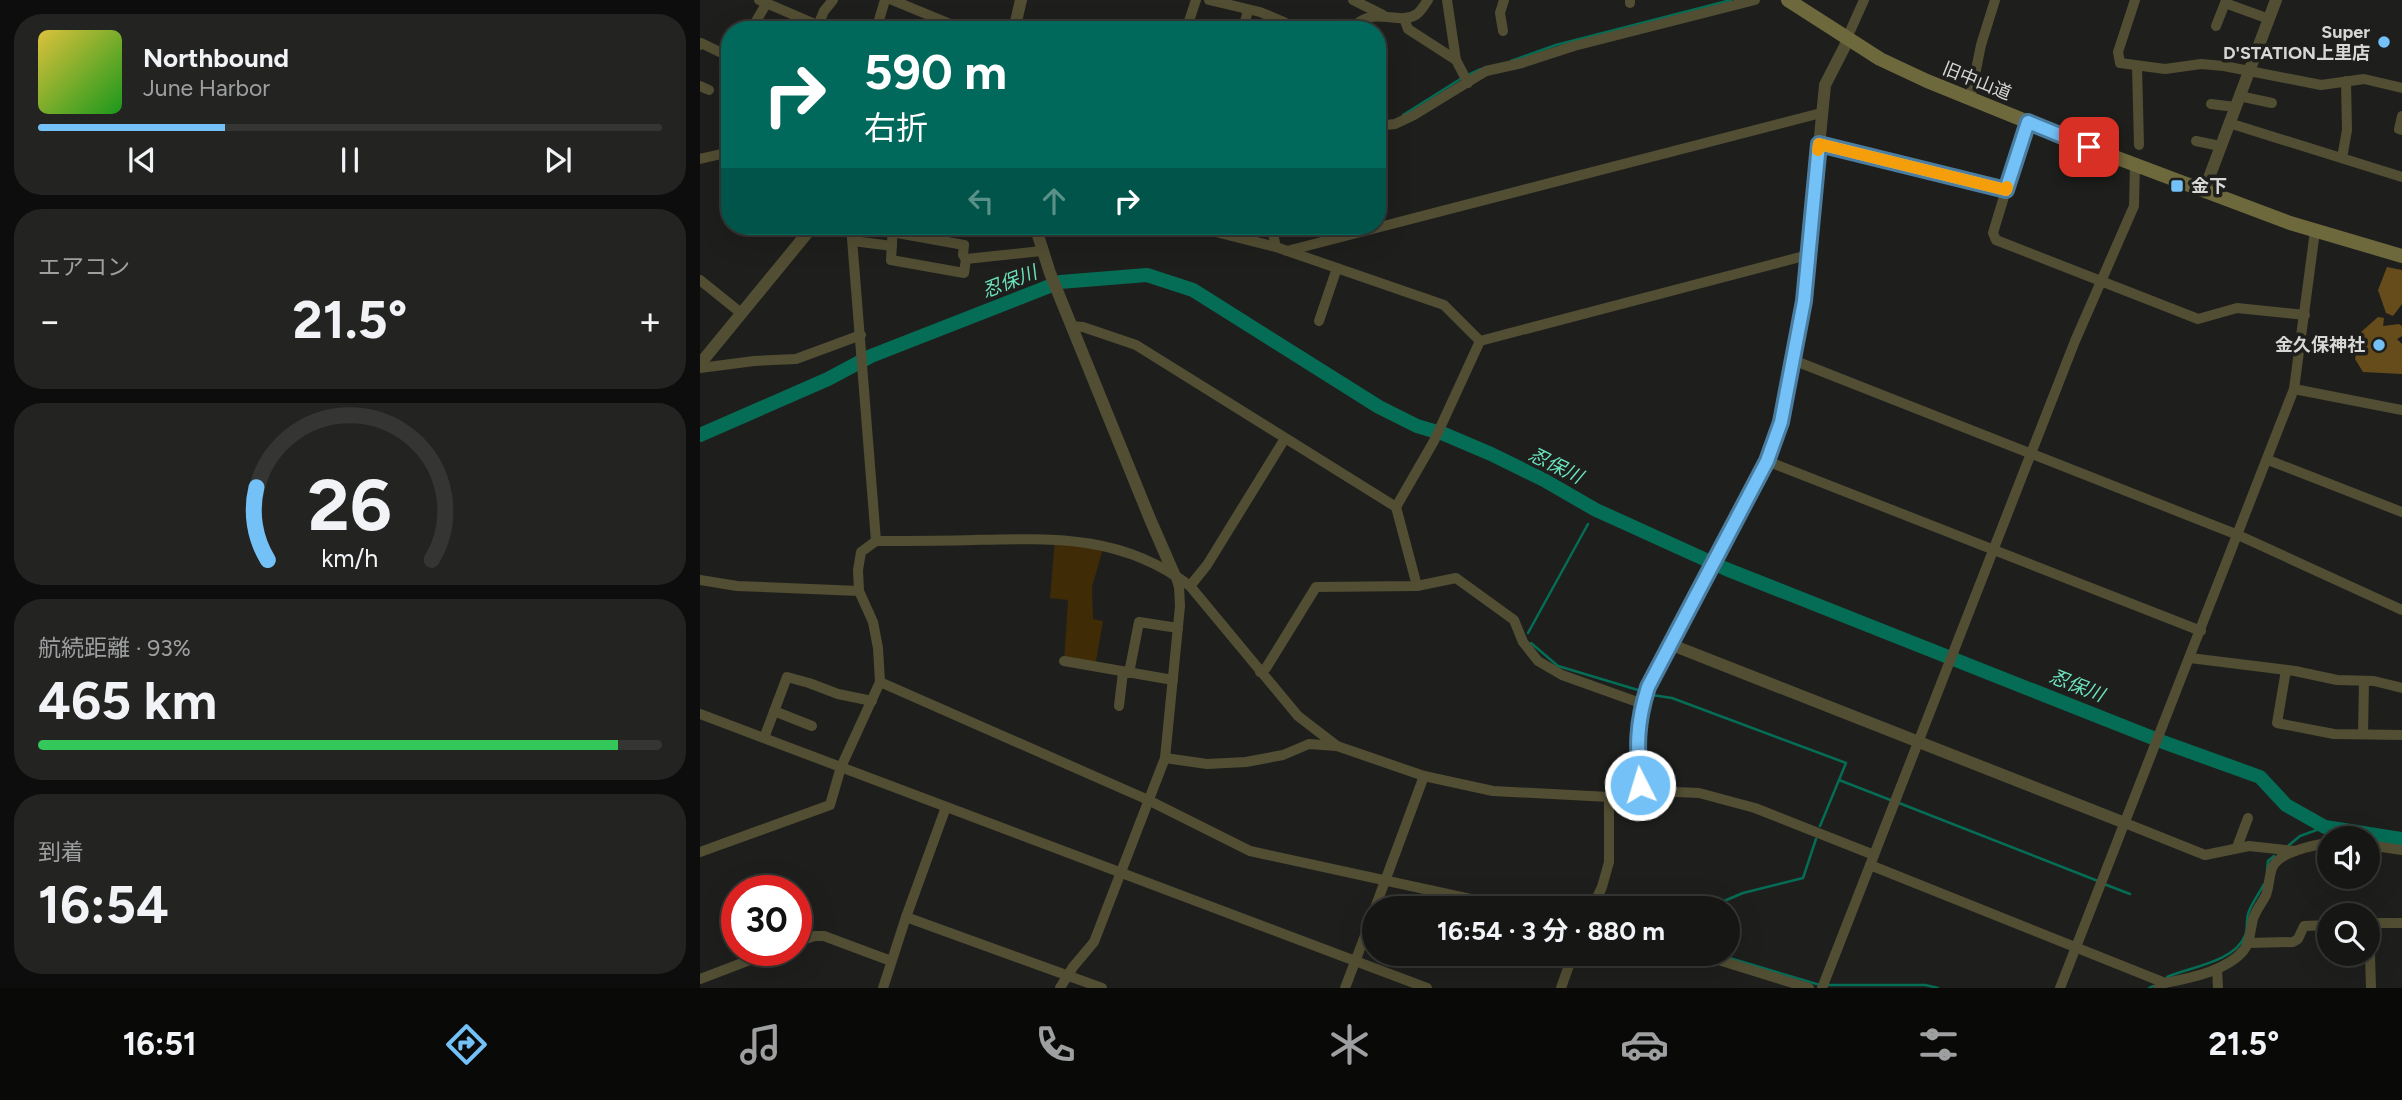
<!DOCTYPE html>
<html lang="ja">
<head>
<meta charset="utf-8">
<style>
	body { margin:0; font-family:Figtree,"Noto Sans JP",sans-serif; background:#232422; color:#f1f3f6; height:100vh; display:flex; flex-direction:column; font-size:26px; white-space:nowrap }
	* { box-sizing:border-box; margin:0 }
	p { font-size:23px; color:#9e9fa0 }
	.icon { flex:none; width:38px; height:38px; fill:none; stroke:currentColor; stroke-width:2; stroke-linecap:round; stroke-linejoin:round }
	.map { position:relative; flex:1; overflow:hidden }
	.panel { display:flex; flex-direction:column; gap:14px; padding:14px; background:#0c0d0c; width:700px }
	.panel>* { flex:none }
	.top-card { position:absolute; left:21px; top:21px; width:665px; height:214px; border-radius:28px; box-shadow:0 7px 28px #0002,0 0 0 2px #353634; background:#00695c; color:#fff; overflow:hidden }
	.controls { position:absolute; left:1617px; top:826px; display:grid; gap:14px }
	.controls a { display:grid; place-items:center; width:63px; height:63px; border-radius:50%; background:#161715; box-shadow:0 7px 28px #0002,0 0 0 2px #353634; font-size:35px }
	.speed { position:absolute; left:21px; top:875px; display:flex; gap:14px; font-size:35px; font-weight:700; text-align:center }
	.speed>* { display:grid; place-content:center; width:91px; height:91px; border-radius:50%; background:#161715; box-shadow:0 7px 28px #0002,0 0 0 2px #353634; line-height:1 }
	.speed .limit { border:10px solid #d22; background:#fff; color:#111 }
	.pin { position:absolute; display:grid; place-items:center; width:60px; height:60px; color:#fff; margin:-30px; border-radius:14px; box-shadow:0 4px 10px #0006 }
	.me { position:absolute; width:77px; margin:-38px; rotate:355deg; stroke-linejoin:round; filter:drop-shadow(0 0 5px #0008) }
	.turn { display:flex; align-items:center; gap:24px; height:147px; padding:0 28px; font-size:32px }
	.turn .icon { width:91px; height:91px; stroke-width:2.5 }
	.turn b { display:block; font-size:49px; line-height:60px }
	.lanes { display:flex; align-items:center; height:66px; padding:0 28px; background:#0003; justify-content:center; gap:35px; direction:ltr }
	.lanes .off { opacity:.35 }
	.big { font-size:52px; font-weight:700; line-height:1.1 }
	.panel .card { flex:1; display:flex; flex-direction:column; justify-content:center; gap:10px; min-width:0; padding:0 24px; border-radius:28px; background:#232422 }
	.panel .dial { align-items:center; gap:0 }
	.dial svg { height:182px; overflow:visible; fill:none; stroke:#353634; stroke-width:7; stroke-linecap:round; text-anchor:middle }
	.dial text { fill:#f1f3f6; stroke:none }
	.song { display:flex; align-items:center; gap:21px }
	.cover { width:84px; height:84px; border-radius:10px; background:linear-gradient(135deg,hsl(50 70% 55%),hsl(120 70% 35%)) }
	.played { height:7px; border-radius:4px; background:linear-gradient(90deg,#73c1f6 30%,#353634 30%) }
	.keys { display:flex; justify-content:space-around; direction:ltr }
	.heat { display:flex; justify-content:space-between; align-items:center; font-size:38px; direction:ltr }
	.charge { height:10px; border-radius:5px; background:linear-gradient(90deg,#34c759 93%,#353634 0) }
	.trip { position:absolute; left:662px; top:896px; width:378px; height:70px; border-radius:35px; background:#161715; box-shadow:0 7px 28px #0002,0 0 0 2px #353634; font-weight:700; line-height:70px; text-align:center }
	.dock { display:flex; height:112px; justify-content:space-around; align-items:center; background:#090908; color:#9e9fa0 }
	.dock .icon { width:49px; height:49px }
	.dock .selected { color:#73c1f6 }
	.dock b { font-size:32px; color:#f1f3f6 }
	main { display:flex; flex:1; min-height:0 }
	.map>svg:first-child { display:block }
</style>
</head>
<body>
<main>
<section class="panel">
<div class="card">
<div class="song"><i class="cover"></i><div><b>Northbound</b><p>June Harbor</p></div></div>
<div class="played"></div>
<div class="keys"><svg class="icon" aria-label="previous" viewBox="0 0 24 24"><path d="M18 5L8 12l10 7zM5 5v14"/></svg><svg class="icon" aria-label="pause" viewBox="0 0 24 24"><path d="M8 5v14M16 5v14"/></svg><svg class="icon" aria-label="next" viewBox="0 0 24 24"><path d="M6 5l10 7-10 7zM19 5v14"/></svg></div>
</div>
<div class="card"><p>エアコン</p>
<div class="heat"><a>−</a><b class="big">21.5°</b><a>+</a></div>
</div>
<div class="card dial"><svg viewBox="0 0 100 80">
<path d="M14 69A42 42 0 1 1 86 69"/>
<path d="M14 69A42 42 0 0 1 9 37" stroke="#73c1f6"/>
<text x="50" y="56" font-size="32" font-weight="700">26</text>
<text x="50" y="72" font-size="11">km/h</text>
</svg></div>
<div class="card"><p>航続距離 · 93%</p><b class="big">465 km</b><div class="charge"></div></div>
<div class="card"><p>到着</p><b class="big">16:54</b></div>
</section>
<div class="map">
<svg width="1702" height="988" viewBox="0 0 1702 988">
	<rect width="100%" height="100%" fill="#1e1f1c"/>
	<path fill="#3f2b05" d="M355 539 404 545 392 587 393 619 403 621 395 667 364 661 368 600 350 598Z"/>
	<g fill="#664b1b">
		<path d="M1687 267 1702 270V304L1693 316 1686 313 1678 290Z"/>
		<path d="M1678 317 1684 318 1683 326 1699 324 1702 326V336L1697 339 1702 344V374L1663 372 1655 359 1661 332Z"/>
	</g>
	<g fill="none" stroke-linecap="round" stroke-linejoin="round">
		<g stroke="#056c55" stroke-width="2.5">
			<path d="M811 61 856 45 1031 0"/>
			<path d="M768 75 781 69"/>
			<path d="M703 115 762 78"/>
			<path d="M894 513 896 510"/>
			<path d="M828 633 888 524"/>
			<path d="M831 643 858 666 938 690"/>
			<path d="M952 695 972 698 1146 763 1120 826"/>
			<path d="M1139 780 1193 801"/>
			<path d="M1199 803 1398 881"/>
			<path d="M1588 846 1600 836 1625 827"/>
			<path d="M1567 871 1568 861 1574 856"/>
			<path d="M1404 884 1430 894"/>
			<path d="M999 908 1017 904 1043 893 1103 878 1116 839"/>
			<path d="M1016 954 1120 985"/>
			<path d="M1467 977C1490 967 1534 962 1545 936 1548 929 1546 921 1548 914 1551 904 1559 894 1564 884"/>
			<path d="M1126 985H1225L1238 988"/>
			<path d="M1449 988 1453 986"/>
		</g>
		<path stroke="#056c55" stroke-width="14" d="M0 435 128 379 171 356 360 282 447 275 493 290 679 407 717 426 744 434 791 454 844 480 896 510 1026 569 1463 742 1560 777 1586 805 1625 827 1702 839"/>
		<g stroke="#524e33" stroke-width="10">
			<path d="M59 0 129 30"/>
			<path d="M192 0 265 30"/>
			<path d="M509 0 560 12 584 22"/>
			<path d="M653 0 683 15"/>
			<path d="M747 0 756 60 768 83"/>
			<path d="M930 0V3"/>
			<path d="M1435 0 1418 52 1420 63 1465 69 1501 64 1524 66 1621 85 1664 79 1702 88"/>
			<path d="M704 18 708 29 756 60"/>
			<path d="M488 24 509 30"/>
			<path d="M1516 26 1525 3 1569 19"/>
			<path d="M51 30 66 4"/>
			<path d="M116 30 124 11 133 0"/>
			<path d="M176 30 185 0"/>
			<path d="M486 30 496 0"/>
			<path d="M543 30 548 10"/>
			<path d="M651 30C672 3 698 27 717 14 721 11 725 4 728 0"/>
			<path d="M803 31 800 13 804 0"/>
			<path d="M1147 38 1164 0"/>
			<path d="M0 45 1 43 30 57"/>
			<path d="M1437 66 1439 145"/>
			<path d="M0 86 9 90"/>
			<path d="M1539 96 1572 103"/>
			<path d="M1270 99 1281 45 1295 0"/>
			<path d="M1511 104 1535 107"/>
			<path d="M1702 116 1699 129 1702 130"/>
			<path d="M1529 123 1702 177"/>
			<path d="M677 126 695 124 714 115 786 71 822 63 874 46 1055 0"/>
			<path d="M1496 141 1520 146"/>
			<path d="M1119 144 1306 190 1293 233 1296 240 1498 319 1537 308 1605 315"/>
			<path d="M1642 158 1647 130 1646 81"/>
			<path d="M0 159 30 152"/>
			<path d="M1306 190 1328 122"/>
			<path d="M151 226 176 541"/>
			<path d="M193 226 191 260 264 273 266 259 341 251"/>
			<path d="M492 226 576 247 744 305 780 341"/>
			<path d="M571 226 576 247"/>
			<path d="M192 232 264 245 263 255 266 259"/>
			<path d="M153 241 192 246"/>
			<path d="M587 251 1121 113"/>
			<path d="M0 280 41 313"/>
			<path d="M619 321 637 268"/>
			<path d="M371 326 383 327 436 345 696 507 717 586"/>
			<path d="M1093 360 1538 535 1702 610"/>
			<path d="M0 368 54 361 96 359 161 335"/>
			<path d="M1594 389 1702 410"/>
			<path d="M1568 460 1702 512"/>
			<path d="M1067 461 1501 631"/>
			<path d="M696 507 734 441 780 341 1108 255"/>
			<path d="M0 580 37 586 159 591"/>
			<path d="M490 586 507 565 584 440"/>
			<path d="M1490 658 1595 671 1637 680 1674 681 1702 688"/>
			<path d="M364 661 473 680"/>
			<path d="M1586 670 1577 723 1634 734 1702 735"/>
			<path d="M560 672 566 668 616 587 717 586 756 578 814 620 823 642 838 661 862 675 943 704"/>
			<path d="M429 673 439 622 478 628"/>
			<path d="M180 682 446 799 550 851 812 908"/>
			<path d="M419 706 423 672"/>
			<path d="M74 711 112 726"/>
			<path d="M0 714 727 988"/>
			<path d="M1663 734 1664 681"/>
			<path d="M64 738 87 677 109 683 138 694 172 701"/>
			<path d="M465 758 507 764 546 762 583 755 609 744 637 746 724 776 793 791 909 797 940 785H964L976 792 999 793 1055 808 1174 855"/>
			<path d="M940 785C937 750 936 722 948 687"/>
			<path d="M1425 823 1505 855 1549 846 1595 851"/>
			<path d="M1668 845 1702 850"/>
			<path d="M1537 847 1548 818"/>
			<path d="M0 852 130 805 141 767 180 682 178 648 173 622 159 591 158 570 161 552 176 541C209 541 241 541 274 540 354 538 423 535 490 586L598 716 637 746"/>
			<path d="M1170 865 1465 983"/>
			<path d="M675 908 724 776"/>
			<path d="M892 908 902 887 909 862V797"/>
			<path d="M206 917 402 988"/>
			<path d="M1668 923H1702"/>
			<path d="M1669 923 1671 988"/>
			<path d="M96 942 115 936H124L191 961"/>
			<path d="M1548 943 1593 942 1598 939 1604 926 1629 925"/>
			<path d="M999 954 1109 988"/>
			<path d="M1517 969 1518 988"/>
			<path d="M0 979 76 950"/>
			<path d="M183 988 206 917 246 807"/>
			<path d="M360 988 373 967 394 942 465 758 480 606 479 587 475 574"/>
			<path d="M645 988 674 912"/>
			<path d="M861 988 873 954"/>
			<path d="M1122 988 1375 341 1434 206 1435 164"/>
			<path d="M1360 988 1594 389 1615 231"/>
			<path d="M1458 988 1465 983C1490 978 1527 971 1544 950 1551 940 1550 930 1553 919 1556 910 1562 903 1566 895 1569 887 1569 877 1572 868 1578 852 1614 845 1629 843"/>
		</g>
		<g stroke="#524e33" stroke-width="12">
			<path d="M314 30 321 0"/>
			<path d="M1504 191 1576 0"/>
			<path d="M335 226 350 273 450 519 474 574"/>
			<path d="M0 364 113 226"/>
			<path d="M972 645 1425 823"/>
			<path d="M948 687 1067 461 1081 422 1104 301 1125 85 1145 46 1147 38"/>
		</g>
		<path stroke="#6e683d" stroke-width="14" d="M1088 0 1180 59 1227 81 1412 156 1590 223 1702 256"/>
	</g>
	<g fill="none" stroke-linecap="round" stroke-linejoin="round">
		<defs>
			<path id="route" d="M940 785C937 748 936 724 948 687L1067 461 1081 422 1104 301 1119 144 1306 190 1328 122 1389 147"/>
		</defs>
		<use href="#route" stroke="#4b7da0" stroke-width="18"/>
		<use href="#route" stroke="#73c1f6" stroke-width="12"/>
		<path stroke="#f59e0b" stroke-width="12" d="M1118 150 1119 144 1306 190 1307 187"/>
	</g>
	<g fill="#73c1f6" stroke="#1e1f1c" stroke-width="2.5">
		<circle cx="1684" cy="42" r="7"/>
		<rect x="1470" y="179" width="14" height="14" rx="3.5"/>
		<circle cx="1679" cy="345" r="7"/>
	</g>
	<g text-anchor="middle" stroke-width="7" stroke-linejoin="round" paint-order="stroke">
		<g font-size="18" font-weight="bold" fill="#d7d8d6" stroke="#1e1f1c" text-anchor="end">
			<text x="1670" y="38">Super<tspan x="1670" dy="21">D'STATION上里店</tspan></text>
			<text x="1491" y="192" text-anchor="start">金下</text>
			<text x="1665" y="351">金久保神社</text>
		</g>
		<g font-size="18" fill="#d7d8d6" stroke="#1e1f1c">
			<text transform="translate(1277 81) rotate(22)" y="6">旧中山道</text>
		</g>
		<g font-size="19" font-style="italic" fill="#6be3bf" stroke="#1e1f1c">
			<text transform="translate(309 281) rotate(-21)" y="7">忍保川</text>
			<text transform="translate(856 465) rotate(26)" y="7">忍保川</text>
			<text transform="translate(1377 685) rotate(21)" y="7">忍保川</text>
		</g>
	</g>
</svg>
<div class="controls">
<a><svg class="icon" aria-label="sound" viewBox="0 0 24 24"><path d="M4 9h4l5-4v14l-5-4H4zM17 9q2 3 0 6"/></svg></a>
<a><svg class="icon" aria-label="search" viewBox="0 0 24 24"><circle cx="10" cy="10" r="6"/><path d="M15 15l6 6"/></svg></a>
</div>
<div class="speed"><div class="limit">30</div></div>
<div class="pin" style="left:1389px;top:147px;background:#d93025"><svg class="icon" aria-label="arrive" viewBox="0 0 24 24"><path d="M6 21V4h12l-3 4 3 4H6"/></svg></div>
<svg class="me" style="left:940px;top:785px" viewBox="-20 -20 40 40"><circle r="17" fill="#73c1f6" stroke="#fff" stroke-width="3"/><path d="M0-11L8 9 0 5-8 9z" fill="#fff"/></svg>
<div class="trip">16:54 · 3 分 · 880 m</div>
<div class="top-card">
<div class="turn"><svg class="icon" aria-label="right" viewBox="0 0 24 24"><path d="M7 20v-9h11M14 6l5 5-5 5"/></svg><div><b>590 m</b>右折</div></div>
<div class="lanes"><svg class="icon off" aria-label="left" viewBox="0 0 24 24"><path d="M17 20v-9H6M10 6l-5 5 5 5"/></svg><svg class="icon off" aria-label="ahead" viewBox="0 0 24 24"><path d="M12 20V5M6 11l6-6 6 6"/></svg><svg class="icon" aria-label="right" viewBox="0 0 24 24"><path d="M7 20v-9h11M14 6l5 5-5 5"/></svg></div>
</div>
</div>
</main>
<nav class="dock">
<b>16:51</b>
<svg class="icon selected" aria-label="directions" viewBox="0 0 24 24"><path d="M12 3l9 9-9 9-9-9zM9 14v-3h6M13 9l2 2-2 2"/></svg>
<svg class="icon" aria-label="music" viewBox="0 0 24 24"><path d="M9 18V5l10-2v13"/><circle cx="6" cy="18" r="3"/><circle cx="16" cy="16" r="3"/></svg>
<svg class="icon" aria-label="phone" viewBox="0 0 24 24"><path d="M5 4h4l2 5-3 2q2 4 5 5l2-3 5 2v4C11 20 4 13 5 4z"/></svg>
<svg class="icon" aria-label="climate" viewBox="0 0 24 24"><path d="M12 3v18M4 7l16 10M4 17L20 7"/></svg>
<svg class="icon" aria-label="car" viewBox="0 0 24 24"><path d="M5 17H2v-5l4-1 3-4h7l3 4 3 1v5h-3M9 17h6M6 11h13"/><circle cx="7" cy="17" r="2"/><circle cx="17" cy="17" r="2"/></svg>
<svg class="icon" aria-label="filters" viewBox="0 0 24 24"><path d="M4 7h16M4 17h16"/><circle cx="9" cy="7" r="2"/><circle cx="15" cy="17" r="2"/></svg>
<b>21.5°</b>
</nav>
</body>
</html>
